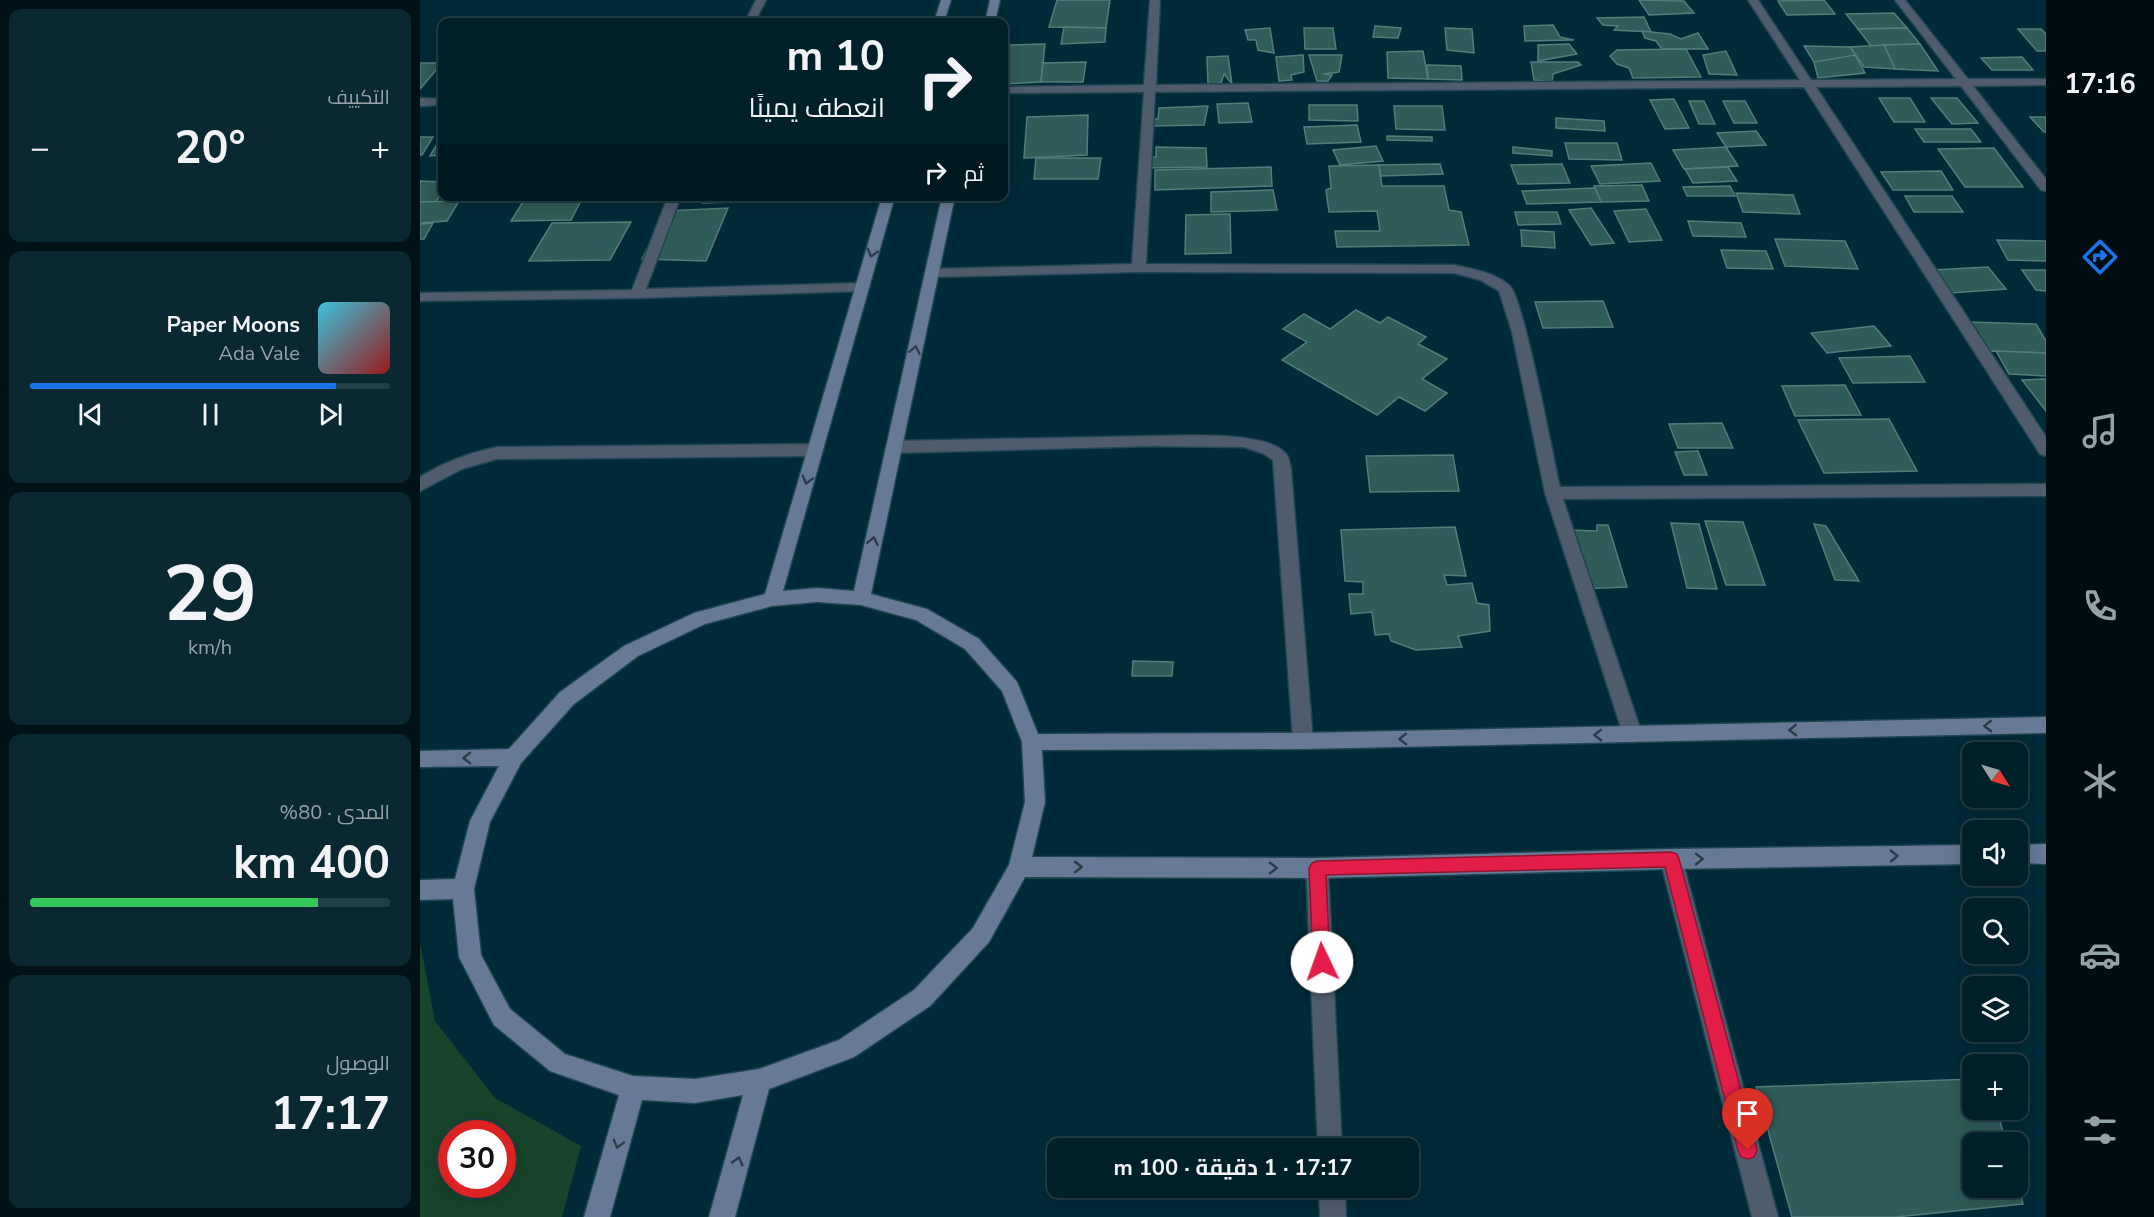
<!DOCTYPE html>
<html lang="ar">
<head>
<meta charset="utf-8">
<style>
	body { margin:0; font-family:"Nunito Sans",Cairo,sans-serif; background:#0a2831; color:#f1f3f6; direction:rtl; height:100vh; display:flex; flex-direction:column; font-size:22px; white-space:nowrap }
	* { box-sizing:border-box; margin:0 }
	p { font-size:20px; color:#95a3a8 }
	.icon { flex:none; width:33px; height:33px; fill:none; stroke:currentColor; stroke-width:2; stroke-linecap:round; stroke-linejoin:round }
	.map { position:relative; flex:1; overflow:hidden; direction:ltr }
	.sheet { display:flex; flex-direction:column; gap:9px; padding:9px; background:#001217; width:420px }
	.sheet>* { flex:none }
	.top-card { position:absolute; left:18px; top:18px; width:570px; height:183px; border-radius:12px; box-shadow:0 3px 15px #0003,0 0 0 2px #223e46; direction:rtl; background:#002029; color:#f1f3f6; overflow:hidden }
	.needle { width:39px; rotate:127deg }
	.tools { position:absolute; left:1542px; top:742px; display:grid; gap:12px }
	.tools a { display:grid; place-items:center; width:66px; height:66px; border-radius:12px; background:#002029; box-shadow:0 3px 15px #0003,0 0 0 2px #223e46; font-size:30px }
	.speed { position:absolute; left:18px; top:1120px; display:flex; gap:12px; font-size:30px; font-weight:700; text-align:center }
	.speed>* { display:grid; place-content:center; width:78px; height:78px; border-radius:50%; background:#002029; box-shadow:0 3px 15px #0003,0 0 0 2px #223e46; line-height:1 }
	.speed .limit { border:9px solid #d22; background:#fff; color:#111 }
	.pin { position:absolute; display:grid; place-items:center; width:51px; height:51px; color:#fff; margin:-62px -26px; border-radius:50% 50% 50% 0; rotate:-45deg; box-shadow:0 0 6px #0007 }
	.pin .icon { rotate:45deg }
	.me { position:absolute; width:66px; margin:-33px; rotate:357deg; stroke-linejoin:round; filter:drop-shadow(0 0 4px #0008) }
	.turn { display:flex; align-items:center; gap:21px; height:126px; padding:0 24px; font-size:27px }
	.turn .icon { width:78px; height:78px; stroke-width:2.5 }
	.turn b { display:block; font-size:42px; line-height:51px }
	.then { display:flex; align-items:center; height:57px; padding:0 24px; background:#0003; gap:12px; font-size:22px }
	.big { font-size:45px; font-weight:700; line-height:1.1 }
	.sheet .card { flex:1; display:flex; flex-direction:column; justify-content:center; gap:9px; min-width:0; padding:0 21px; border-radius:12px; background:#0a2831 }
	.sheet .dial { align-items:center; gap:0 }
	.dial b { font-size:78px; line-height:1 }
	.song { display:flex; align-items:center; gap:18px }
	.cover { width:72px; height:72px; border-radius:9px; background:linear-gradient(135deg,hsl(190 70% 55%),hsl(0 70% 35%)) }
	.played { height:6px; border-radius:3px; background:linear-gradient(90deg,#1a73e8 85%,#223e46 85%) }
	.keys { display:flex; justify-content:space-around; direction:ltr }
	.heat { display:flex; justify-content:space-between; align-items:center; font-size:33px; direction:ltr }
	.charge { height:9px; border-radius:4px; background:linear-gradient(90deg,#34c759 80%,#223e46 0) }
	.trip { position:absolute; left:627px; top:1138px; width:372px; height:60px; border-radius:12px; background:#002029; box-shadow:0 3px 15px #0003,0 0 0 2px #223e46; font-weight:700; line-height:60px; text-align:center; direction:rtl }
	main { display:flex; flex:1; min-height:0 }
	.dock { display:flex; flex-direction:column; width:108px; justify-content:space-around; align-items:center; background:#000d10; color:#95a3a8 }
	.dock .icon { width:42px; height:42px }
	.dock .current { color:#1a73e8 }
	.dock b { font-size:27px; color:#f1f3f6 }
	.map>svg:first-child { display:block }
</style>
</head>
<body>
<main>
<nav class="dock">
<b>17:16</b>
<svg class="icon current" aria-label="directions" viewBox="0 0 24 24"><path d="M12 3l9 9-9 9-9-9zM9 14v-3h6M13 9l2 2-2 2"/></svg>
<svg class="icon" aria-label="music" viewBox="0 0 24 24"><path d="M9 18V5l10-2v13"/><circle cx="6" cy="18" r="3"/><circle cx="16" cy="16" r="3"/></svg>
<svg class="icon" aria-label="phone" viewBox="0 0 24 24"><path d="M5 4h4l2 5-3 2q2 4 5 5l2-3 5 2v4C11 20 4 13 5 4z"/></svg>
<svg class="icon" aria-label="climate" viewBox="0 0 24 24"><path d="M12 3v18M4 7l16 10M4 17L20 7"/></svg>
<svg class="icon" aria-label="car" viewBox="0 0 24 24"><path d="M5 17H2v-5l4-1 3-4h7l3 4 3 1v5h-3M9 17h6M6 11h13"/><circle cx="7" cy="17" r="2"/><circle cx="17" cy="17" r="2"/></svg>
<svg class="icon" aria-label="filters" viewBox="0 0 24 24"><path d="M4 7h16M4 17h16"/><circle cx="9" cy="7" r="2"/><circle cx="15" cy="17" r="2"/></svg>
</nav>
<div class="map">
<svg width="1626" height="1217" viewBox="0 0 1626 1217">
	<rect width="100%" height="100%" fill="#002a37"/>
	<path fill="#17442a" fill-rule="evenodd" d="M0 942 15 1021 75 1098 161 1146 142 1217H0ZM32 1134H82V1185H32Z"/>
	<g fill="#2f5c58" stroke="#517e7a" stroke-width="1.5">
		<path d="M637 0H690L686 28 629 27Z"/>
		<path d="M1219 0 1264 1 1274 13 1229 15Z"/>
		<path d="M1404 0 1415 14 1367 15 1358 1Z"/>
		<path d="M1474 13 1487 28 1438 29 1426 14Z"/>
		<path d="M1224 17 1231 32 1194 30 1198 26 1183 25 1177 18Z"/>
		<path d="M1133 25 1140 37 1154 40 1105 41 1104 26Z"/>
		<path d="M955 26 981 28 978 38 953 37Z"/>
		<path d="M644 27 686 28 685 42 641 44Z"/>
		<path d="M850 28 854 53 838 50 836 40H828L825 30Z"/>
		<path d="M884 28H913L916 49H885Z"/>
		<path d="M1025 28 1052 29 1054 53 1027 50Z"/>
		<path d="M1487 28 1500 44 1451 46 1438 29Z"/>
		<path d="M1598 29H1621L1626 34V51H1617Z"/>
		<path d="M1222 31 1250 34 1261 39 1278 33 1288 49H1242L1236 41 1225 38Z"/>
		<path d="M625 44 621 82 584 84V45Z"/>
		<path d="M1149 44 1157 54 1118 61V45Z"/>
		<path d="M1500 44 1518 71 1475 69 1464 45Z"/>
		<path d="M1464 45 1475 69 1444 67 1430 47Z"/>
		<path d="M1384 46 1430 47 1439 60 1394 62Z"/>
		<path d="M1266 49 1281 77 1213 78 1209 68 1197 64 1190 56 1197 50Z"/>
		<path d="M1003 51 1008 79 968 78 967 52Z"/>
		<path d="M1306 51 1317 75 1289 74 1283 55Z"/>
		<path d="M883 55 884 72 871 75 872 80 859 81 856 57Z"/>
		<path d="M889 55H922L919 72 904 74 912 75 908 81H897Z"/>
		<path d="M1435 55 1445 73 1398 78 1394 62Z"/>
		<path d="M808 56 812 84 804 74 801 83 788 85 787 57Z"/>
		<path d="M1602 57 1613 70H1572L1561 58Z"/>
		<path d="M666 62 663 82H621L623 63Z"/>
		<path d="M1111 62H1158L1161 65 1133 74 1132 82 1114 80Z"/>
		<path d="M0 63H22L0 89Z"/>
		<path d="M1007 65 1041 66 1042 80 1008 79Z"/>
		<path d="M1459 98H1490L1505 122H1474Z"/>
		<path d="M1511 98H1537L1558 123 1532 124Z"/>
		<path d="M1254 99 1269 128 1245 129 1230 100Z"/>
		<path d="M1269 101H1284L1295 124H1279Z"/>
		<path d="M1303 101H1325L1337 123H1314Z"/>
		<path d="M828 103 832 122 799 123 797 104Z"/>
		<path d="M889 105H937L938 121 889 120Z"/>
		<path d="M788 106 784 125 729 126 730 119H738L739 108Z"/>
		<path d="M974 106H1022L1025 130 976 129Z"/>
		<path d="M668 115 667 155 604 158 607 117Z"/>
		<path d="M1610 117H1626V132H1624Z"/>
		<path d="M1136 118 1184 121 1185 131 1136 128Z"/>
		<path d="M937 125 941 142 887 144 884 127Z"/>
		<path d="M1495 129H1551L1561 142H1504Z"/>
		<path d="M1336 131 1346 145 1306 147 1297 133Z"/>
		<path d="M967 136 1012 137V141L967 140Z"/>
		<path d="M0 137H13L2 155H0Z"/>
		<path d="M20 139H22V155L10 156Z"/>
		<path d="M1145 143H1197L1202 160 1149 159Z"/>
		<path d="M956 146 963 161 920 165 913 150Z"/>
		<path d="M736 147 786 148 787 167 726 168V158L736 157Z"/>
		<path d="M1093 147 1132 151V156L1093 153Z"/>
		<path d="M1306 147 1318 166 1264 169 1253 150Z"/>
		<path d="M1574 148 1603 187H1545L1518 149Z"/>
		<path d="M616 158H681L678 179H614Z"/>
		<path d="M1231 163 1240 181 1180 184 1171 166Z"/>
		<path d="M1020 164 1023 174 961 176 958 165Z"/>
		<path d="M1142 164 1150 183 1098 184 1091 165Z"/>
		<path d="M959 165 962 186H1024L1029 210 1041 212 1049 245 917 247 915 231H960L957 211 909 212 906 190 911 188 909 166Z"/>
		<path d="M851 167 852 186 735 190V170Z"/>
		<path d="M1308 167 1317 181 1273 183 1265 169Z"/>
		<path d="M1521 171 1533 190H1473L1461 172Z"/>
		<path d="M0 181 22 182V193L15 203 0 202Z"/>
		<path d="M1222 185 1229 201 1181 202 1174 186Z"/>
		<path d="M1310 186 1315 196H1267L1263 187Z"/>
		<path d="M1175 188 1181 202 1107 204 1102 191Z"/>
		<path d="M853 190 857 210 791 212V192Z"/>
		<path d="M1316 193 1373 195 1380 214 1323 212Z"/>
		<path d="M286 196H342L340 201 283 203Z"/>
		<path d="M1485 196H1532L1543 212H1494Z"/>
		<path d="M162 199 151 220 91 221 104 200Z"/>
		<path d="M39 201 27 221 0 223V202Z"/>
		<path d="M308 208 286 261 222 259 246 211Z"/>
		<path d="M1171 208 1194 243 1171 245 1149 210Z"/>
		<path d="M1226 209 1242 240 1209 242 1194 211Z"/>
		<path d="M1095 212H1137L1141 224 1098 225Z"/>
		<path d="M810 214 811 253 765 254 766 215Z"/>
		<path d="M1268 221 1321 223 1326 237 1273 236Z"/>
		<path d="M211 222 190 260 109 261 132 223Z"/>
		<path d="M13 223 4 239H0V224Z"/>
		<path d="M1101 230 1134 232 1135 248 1102 246Z"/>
		<path d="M1355 239 1425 241 1438 269 1365 266Z"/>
		<path d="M1577 240 1626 241V261L1588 260Z"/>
		<path d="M1301 250 1346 251 1353 269 1307 268Z"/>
		<path d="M1568 267 1586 289 1530 293 1513 270Z"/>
		<path d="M1602 270H1626V291L1616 290Z"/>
		<path d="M1183 301 1193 327 1123 328 1115 302Z"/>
		<path d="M936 310 960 323 968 317 1006 337 998 344 1027 359 1002 379 1027 393 1005 411 979 397 957 415 862 360 887 342 863 329 884 314 910 329Z"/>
		<path d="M1548 322 1616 324 1626 341V353L1564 351Z"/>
		<path d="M1454 326 1471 346 1407 353 1391 333Z"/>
		<path d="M1576 351 1626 353V376L1589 374Z"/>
		<path d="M1490 356 1505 382 1433 383 1419 358Z"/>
		<path d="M1626 379V411L1602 380Z"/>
		<path d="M1425 385 1441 415 1375 416 1362 386Z"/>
		<path d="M1469 419 1497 471 1404 473 1378 420Z"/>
		<path d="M1302 423 1313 448H1258L1249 424Z"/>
		<path d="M1278 451 1287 475H1264L1255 452Z"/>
		<path d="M1033 455 1039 491 950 492 946 456Z"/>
		<path d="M1285 521 1323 522 1345 585H1306Z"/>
		<path d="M1251 523 1279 524 1297 589 1267 588Z"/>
		<path d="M1394 524 1406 526 1439 581 1415 580Z"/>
		<path d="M1177 525H1188L1207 587 1159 589 1151 530 1177 531Z"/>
		<path d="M1035 527 1046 576 1024 575 1027 585 1052 583 1057 603 1069 605 1070 631 1038 636 1042 647 996 650 971 641 969 634 955 635 952 612 931 614 929 594H943V582L925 581 921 530Z"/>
		<path d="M713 661 753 662 752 676H712Z"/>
		<path d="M1552 1079V1110H1577L1586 1143H1552V1188H1598V1183L1603 1204 1476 1217H1372L1336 1087Z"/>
	</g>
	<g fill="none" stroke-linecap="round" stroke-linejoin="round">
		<defs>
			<g id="street">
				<path d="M336 0H346L335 22H325Z"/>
				<path d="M730 0H740L736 85 1380 80 1328 0H1338L1391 80 1536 79 1475 0H1485L1548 79H1626V85L1553 86 1626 179V191L1621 190 1541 86 1396 87 1626 437V456L1620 454 1384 87 735 92 726 264 1034 265C1052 269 1075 272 1090 286 1104 300 1133 457 1140 487L1626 484V496L1143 499 1222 734 1219 740 1212 742 1205 740 1125 493 1092 332 1079 291 1060 280 1034 273 719 272 512 277 505 273 512 269 712 264 724 92 584 93V87L724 85Z"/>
				<path d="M0 98 22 99V105L0 106Z"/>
				<path d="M248 196H261L226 289 443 283 450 287 443 291 217 298 0 301V293L212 290Z"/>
				<path d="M733 436C762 436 849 430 867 455 869 458 870 464 871 468L893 741 890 747 883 749 876 747 873 741 853 460 844 454 824 447 733 446 474 453 468 451 466 447 468 443 474 441Z"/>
				<path d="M395 444 401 446 403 450 401 454 395 456 77 459 42 469 0 491V477C24 462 49 453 77 447Z"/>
				<path d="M1251 849 1258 852 1262 859 1358 1217H1332L1240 859 1244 852Z"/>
				<path d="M897 858 904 861 908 868 922 1149H898L886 868 890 861Z"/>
				<path d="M899 1188H925L926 1217H900Z"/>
			</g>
			<g id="secondary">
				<path d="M521 0H531L524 22H514Z"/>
				<path d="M570 0H580L575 22H565Z"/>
				<path d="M462 196H475L363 591 397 588 434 591 522 196H535L451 594 507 609 559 639 597 682 618 734 883 733 1626 717V733L883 749 622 750 625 802 612 857 897 858 1251 849 1552 845V864L1251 869 897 878 605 877 569 942 510 1006 434 1057 349 1089 315 1217H289L323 1095 275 1103 222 1100 190 1217H164L199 1095 130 1071 74 1025 39 957 33 899 0 900V880L35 879 50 821 79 766 0 767V751L89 749 140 692 204 646 274 613 345 594ZM397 602 441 605 496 620 545 649 582 691 602 742 605 802 589 865 553 928 494 990 419 1040 339 1069 275 1079 213 1076 145 1054 90 1009 61 955 54 889 70 822 101 763 154 704 218 656 285 624 352 606Z"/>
				<path d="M1626 844V864L1598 863V845Z"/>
			</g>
		</defs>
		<use href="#street" stroke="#1e4552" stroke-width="3"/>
		<use href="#secondary" stroke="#1e4552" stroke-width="3"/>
		<use href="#street" fill="#4f5c6d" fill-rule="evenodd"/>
		<use href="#secondary" fill="#667a96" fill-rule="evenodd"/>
	</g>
	<defs><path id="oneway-chevron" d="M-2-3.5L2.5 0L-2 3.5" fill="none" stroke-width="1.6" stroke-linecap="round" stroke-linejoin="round" transform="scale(1.5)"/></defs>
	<g stroke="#2b3b49">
		<use href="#oneway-chevron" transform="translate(452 253) rotate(106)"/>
		<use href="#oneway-chevron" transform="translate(495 350) rotate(-78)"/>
		<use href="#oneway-chevron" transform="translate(387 480) rotate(106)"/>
		<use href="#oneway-chevron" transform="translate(453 541) rotate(-78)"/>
		<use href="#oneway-chevron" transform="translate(1568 726) rotate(179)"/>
		<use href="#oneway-chevron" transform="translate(1373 730) rotate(179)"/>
		<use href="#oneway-chevron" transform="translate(1178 735) rotate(179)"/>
		<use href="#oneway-chevron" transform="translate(983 739) rotate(179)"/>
		<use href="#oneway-chevron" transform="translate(47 758) rotate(179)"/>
		<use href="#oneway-chevron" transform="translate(1474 856) rotate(-1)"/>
		<use href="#oneway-chevron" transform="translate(1279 859) rotate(-1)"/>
		<use href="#oneway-chevron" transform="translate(658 867)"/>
		<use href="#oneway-chevron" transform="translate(853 868)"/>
		<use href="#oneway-chevron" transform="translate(198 1144) rotate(106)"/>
		<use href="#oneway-chevron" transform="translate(318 1161) rotate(-75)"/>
	</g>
	<path fill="#e11d48" stroke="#92132f" stroke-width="1.5" d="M1251 852 1257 854 1259 859 1337 1150 1334 1157 1328 1159 1321 1157 1318 1150 1245 867 906 875 910 962 908 968 902 970 896 968 893 962 889 868 892 863 897 861Z"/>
</svg>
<div class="tools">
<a><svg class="needle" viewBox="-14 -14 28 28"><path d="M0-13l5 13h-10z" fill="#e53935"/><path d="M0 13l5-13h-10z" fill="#95a3a8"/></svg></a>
<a><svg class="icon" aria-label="sound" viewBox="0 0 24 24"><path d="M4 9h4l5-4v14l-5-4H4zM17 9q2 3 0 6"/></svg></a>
<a><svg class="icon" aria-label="search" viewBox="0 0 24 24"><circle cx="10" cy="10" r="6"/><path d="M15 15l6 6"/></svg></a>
<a><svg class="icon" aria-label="layers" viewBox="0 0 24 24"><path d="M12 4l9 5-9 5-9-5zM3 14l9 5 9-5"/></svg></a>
<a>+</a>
<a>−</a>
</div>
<div class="speed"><div class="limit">30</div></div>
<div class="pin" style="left:1328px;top:1150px;background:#d93025"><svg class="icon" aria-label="arrive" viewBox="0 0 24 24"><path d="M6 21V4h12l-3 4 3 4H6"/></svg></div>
<svg class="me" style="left:902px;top:962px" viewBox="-20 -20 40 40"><circle r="19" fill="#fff"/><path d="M0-13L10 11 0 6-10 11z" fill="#e11d48"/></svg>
<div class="trip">17:17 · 1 دقيقة · 100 m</div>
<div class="top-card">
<div class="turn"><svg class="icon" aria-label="right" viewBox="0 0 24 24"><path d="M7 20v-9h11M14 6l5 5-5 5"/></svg><div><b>10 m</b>انعطف يمينًا</div></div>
<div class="then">ثم<svg class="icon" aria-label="right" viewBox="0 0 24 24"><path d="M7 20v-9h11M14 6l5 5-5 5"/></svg></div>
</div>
</div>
<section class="sheet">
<div class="card"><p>التكييف</p>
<div class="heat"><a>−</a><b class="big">20°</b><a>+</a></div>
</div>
<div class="card">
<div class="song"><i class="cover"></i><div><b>Paper Moons</b><p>Ada Vale</p></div></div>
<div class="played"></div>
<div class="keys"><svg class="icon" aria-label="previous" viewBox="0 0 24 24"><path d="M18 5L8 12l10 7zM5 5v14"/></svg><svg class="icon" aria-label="pause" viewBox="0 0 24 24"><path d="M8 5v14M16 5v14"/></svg><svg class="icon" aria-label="next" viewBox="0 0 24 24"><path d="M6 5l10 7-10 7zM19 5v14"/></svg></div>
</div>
<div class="card dial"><b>29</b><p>km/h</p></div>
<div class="card"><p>المدى · 80%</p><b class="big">400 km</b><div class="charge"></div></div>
<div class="card"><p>الوصول</p><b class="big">17:17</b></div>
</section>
</main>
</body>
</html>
